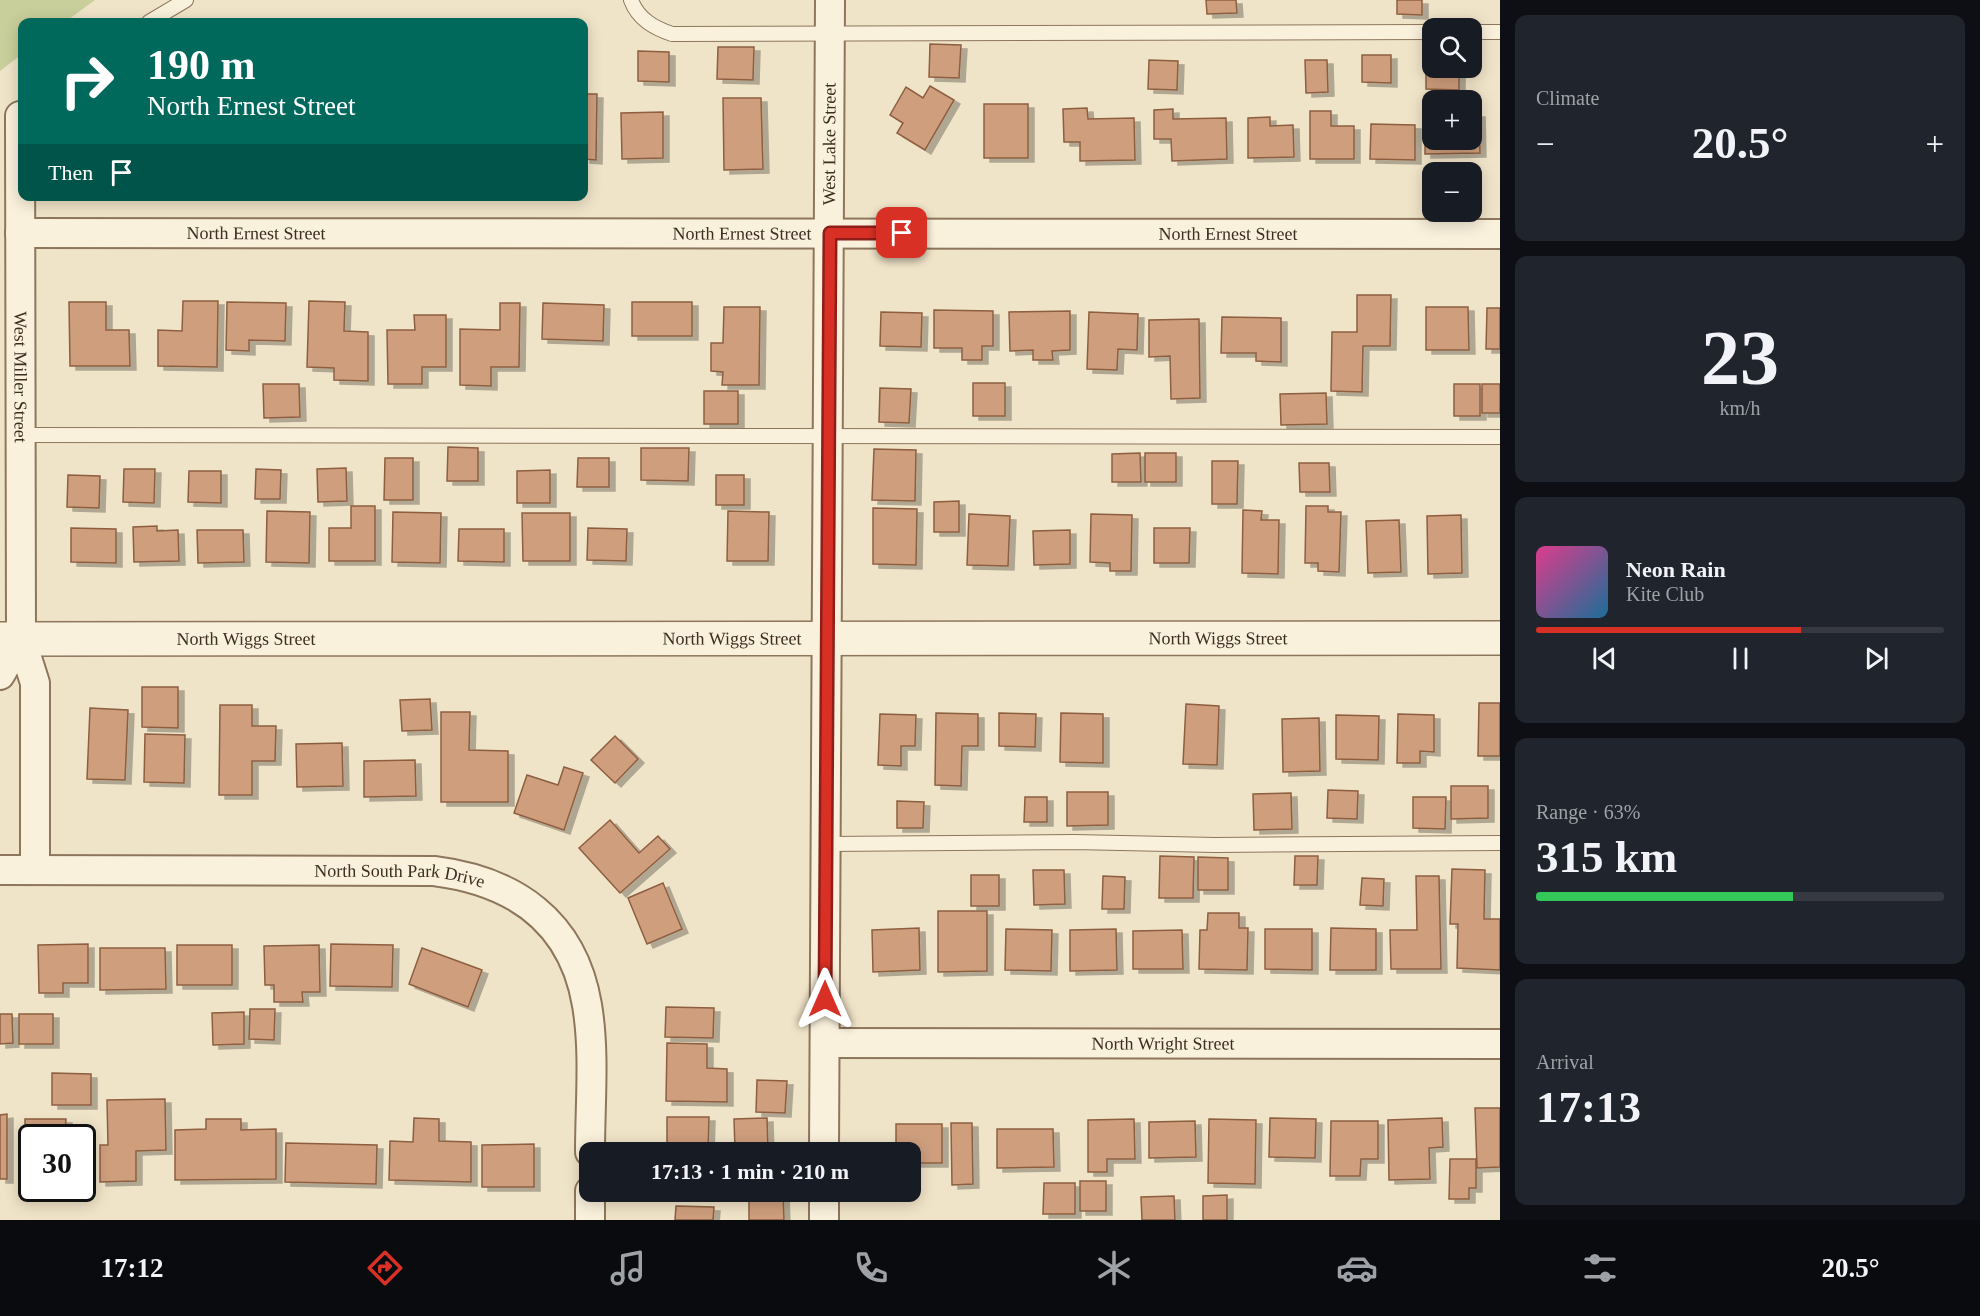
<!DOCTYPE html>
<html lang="en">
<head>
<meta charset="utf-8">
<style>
	body { margin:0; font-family:Georgia,serif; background:#20242c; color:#f1f3f6; height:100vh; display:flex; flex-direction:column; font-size:22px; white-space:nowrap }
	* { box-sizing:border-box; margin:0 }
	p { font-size:20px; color:#9ea1a6 }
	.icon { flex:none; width:33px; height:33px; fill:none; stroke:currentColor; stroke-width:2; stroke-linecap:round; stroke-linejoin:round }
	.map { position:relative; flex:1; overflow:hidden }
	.details { display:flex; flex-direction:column; gap:15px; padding:15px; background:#0d0f14; width:480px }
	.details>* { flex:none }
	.guide { position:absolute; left:18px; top:18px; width:570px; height:183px; border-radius:12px; box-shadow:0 3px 15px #0003; background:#00695c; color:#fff; overflow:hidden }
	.fabs { position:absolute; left:1422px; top:18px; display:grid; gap:12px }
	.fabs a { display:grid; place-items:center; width:60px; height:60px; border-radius:12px; background:#171b24; box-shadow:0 3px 15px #0003; font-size:30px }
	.speed { position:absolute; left:18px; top:1124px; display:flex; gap:12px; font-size:30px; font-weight:700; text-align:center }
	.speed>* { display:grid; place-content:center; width:78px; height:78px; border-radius:50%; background:#171b24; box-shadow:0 3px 15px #0003; line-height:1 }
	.speed .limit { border:3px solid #111; border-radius:9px; background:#fff; color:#111 }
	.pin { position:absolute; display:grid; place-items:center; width:51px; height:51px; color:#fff; margin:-26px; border-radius:12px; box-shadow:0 3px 9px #0006 }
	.me { position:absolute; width:66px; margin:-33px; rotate:0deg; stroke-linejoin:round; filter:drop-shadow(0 0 4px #0008) }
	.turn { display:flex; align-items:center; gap:21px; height:126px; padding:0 30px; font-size:27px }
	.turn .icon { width:78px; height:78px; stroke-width:2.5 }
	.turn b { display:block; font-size:42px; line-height:51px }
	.then { display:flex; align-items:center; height:57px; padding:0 30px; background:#0003; gap:12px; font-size:22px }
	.big { font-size:45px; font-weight:700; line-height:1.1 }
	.details .card { flex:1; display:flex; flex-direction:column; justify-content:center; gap:9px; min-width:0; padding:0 21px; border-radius:12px; background:#20242c }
	.details .dial { align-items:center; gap:0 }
	.dial b { font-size:78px; line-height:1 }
	.song { display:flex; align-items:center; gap:18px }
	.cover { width:72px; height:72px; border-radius:9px; background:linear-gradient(135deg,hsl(330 70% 55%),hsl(200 70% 35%)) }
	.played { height:6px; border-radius:3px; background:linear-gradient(90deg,#d93025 65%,#363941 65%) }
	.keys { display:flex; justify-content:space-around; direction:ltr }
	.heat { display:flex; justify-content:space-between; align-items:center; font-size:33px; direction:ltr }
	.charge { height:9px; border-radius:4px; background:linear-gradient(90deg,#34c759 63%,#363941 0) }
	.trip { position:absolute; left:579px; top:1142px; width:342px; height:60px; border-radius:12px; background:#171b24; box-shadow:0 3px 15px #0003; font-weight:700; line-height:60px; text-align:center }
	.tabs { display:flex; height:96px; justify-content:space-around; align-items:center; background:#090b0e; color:#9ea1a6 }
	.tabs .icon { width:42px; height:42px }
	.tabs .current { color:#d93025 }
	.tabs b { font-size:27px; color:#f1f3f6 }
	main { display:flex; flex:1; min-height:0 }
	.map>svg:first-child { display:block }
</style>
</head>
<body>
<main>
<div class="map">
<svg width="1500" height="1220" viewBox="0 0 1500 1220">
	<defs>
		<filter id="shadow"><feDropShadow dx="6" dy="4" stdDeviation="0" flood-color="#0004"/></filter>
	</defs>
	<rect width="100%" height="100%" fill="#f0e4c8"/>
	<path fill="#c9cf9b" d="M0 0H95L65 22H22V54L0 71Z"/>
	<g fill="#cf9f7d" stroke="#8d5f41" stroke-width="1.5" filter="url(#shadow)">
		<path d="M1206 0H1236L1237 13 1207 14Z"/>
		<path d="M1397 0H1422V15L1397 14Z"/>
		<path d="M930 44 961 45 959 78 929 77Z"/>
		<path d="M718 47H754L753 80 717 79Z"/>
		<path d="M1426 47H1432V68H1459V90L1426 89Z"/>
		<path d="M638 51 669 52V82L638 81Z"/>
		<path d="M1362 55H1391V83L1362 82Z"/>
		<path d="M1149 60 1178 61 1177 90 1148 89Z"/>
		<path d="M1305 60H1327L1328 92 1306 93Z"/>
		<path d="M930 86 954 100 925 150 897 133 903 123 890 115 906 87 923 98Z"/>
		<path d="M584 94H597L596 160 584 159Z"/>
		<path d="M723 98H761L763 169 724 170Z"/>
		<rect x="984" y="104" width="44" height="54"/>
		<path d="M1087 108 1088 119 1134 118 1135 160 1080 161V142H1064L1063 109Z"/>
		<path d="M1173 109V119L1226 118 1227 159 1172 161 1171 139H1154V110Z"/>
		<path d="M1310 111H1331V126H1354V159H1310Z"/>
		<path d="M663 112V158L622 159 621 113Z"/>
		<path d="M1472 113H1479L1480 153 1425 154V114H1432V140H1472Z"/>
		<path d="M1270 117V126L1293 125 1294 157 1248 158V118Z"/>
		<path d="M1371 124 1415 125V160L1370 159Z"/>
		<path d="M1357 295H1391L1390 346H1363L1362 392 1331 391 1332 332H1357Z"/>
		<path d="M183 301H218L217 367 158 366V330L182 331Z"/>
		<path d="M309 301 345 302 344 331 368 332V381L334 380V368L307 367Z"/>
		<path d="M69 302H106V330H129L130 366H70Z"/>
		<path d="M227 302 286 303 285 341 249 340V351L226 350Z"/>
		<rect x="632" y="302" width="60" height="34"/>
		<path d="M500 303H520L519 367H491V386L460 385V329L500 330Z"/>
		<path d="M543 303 604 305 603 341 542 339Z"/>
		<path d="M724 307H760L759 385H722L723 372 711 371V343H723Z"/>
		<path d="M1426 307H1468L1469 350H1426Z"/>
		<path d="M1487 308H1500V349H1486Z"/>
		<path d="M934 310 993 311V346H982V360H962V348H934Z"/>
		<path d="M1070 311V350L1052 351 1053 360H1033V350L1010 351 1009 312Z"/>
		<path d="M881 312 922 313 921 347 880 346Z"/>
		<path d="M1089 312 1138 314 1137 350 1118 349 1117 370 1087 369Z"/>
		<path d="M414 315H446V367H422V384H388L387 330H415Z"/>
		<path d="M1222 317 1281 318V362L1256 361V353H1221Z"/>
		<path d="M1199 319 1200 398 1171 399 1170 356 1149 357V320Z"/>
		<rect x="973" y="383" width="32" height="33"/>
		<path d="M263 384H299L300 417 264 418Z"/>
		<rect x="1454" y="384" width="26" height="32"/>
		<rect x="1482" y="384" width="18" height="29"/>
		<path d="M880 388 911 389 909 423 879 422Z"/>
		<rect x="704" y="391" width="34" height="33"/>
		<path d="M1326 393 1327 424 1281 425 1280 394Z"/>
		<path d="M448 447 478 448V481H447Z"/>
		<path d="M641 448H689L688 481 641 480Z"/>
		<path d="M874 449 916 450 915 501 872 500Z"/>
		<path d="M1140 453 1141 482H1112V454Z"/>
		<rect x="1145" y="453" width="31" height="29"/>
		<path d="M385 458H413V500H384Z"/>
		<path d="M578 458H609V487H577Z"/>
		<path d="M1212 461H1238L1237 504H1212Z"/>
		<path d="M1299 463H1329L1330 492H1300Z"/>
		<path d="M346 468 347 501 318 502 317 469Z"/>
		<path d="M124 469H155L154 503 123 502Z"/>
		<path d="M256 469 281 470 280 499H255Z"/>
		<path d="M550 470V503H517V471Z"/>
		<path d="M189 471H221V503L188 502Z"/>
		<path d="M68 475 100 476 99 508 67 507Z"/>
		<rect x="716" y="475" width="28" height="30"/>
		<path d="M959 501V532H934V502Z"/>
		<path d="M351 506H375V561H329V528H351Z"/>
		<path d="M1306 506H1328V512H1341L1339 572 1318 571V563H1305Z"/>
		<path d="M873 508 917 509 916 565 873 564Z"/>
		<path d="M1243 510 1262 511 1261 520H1279L1278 574 1242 573Z"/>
		<path d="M267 511 310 512 309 563 266 562Z"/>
		<path d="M728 511 769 512 768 561H727Z"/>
		<path d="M393 512 441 513 440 563 392 562Z"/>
		<path d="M522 513H570V561H523Z"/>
		<path d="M969 514 1010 516 1008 566 967 565Z"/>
		<path d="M1091 514 1132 515 1131 571H1110V563L1090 562Z"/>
		<path d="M1461 515 1462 573 1428 574 1427 516Z"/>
		<path d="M1399 520 1401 572 1368 573 1366 521Z"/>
		<path d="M157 526V531L178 530 179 561 134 562 133 527Z"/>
		<path d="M71 528 116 529V563L71 562Z"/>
		<path d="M588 528 627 529 626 561 587 560Z"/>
		<path d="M1154 528H1190L1189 563H1154Z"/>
		<path d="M459 529H504V562L458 561Z"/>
		<path d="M197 530H243L244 562 198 563Z"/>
		<path d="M1070 530V564L1034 565 1033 531Z"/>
		<path d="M142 687H178V728L142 727Z"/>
		<path d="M430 699 432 730 402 731 400 700Z"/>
		<path d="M1479 703H1500V756H1478Z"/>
		<path d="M1186 704 1219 706 1217 765 1183 764Z"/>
		<path d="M220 705H252V726H276L275 761H252V795H219Z"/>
		<path d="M90 708 128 710 125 780 87 779Z"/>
		<path d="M441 712H470L469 750 508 751V802H441Z"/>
		<path d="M936 713 978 714V746H962L961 786 935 785Z"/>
		<path d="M999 713 1036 714 1035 747 999 746Z"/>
		<path d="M1061 713 1103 714V763L1060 762Z"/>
		<path d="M880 714 916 715 915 746H901V766L878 765Z"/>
		<path d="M1398 714 1434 715V752L1420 751V763H1397Z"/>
		<path d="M1336 715 1379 716 1378 760 1336 759Z"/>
		<path d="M1319 718 1320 771 1283 772 1282 719Z"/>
		<path d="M145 734 185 735 184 783 144 782Z"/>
		<path d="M615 736 638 759 615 783 591 760Z"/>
		<path d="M342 743 343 786 297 787 296 744Z"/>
		<path d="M415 760 416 796 364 797V761Z"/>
		<path d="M564 767 583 773 564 830 514 813 527 775 558 785Z"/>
		<path d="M1451 786H1488V818L1451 819Z"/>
		<path d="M1328 790 1358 791 1357 819 1327 818Z"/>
		<path d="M1067 792H1108V825L1067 826Z"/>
		<path d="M1291 793 1292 829 1254 830 1253 794Z"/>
		<path d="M1025 797H1047V822H1024Z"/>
		<path d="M1413 797H1446L1445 829 1413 828Z"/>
		<path d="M897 801 924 802 923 828H897Z"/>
		<path d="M610 820 639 853 658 836 670 849 620 893 579 848Z"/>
		<path d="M1160 856 1194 857 1193 898H1159Z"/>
		<path d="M1295 856H1318L1317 885H1294Z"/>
		<path d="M1198 857 1228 858V890H1198Z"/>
		<path d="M1452 869 1485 870 1484 919H1500V970L1457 968 1458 924H1450Z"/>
		<path d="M1033 870H1064L1065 904 1034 905Z"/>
		<rect x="971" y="875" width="28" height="31"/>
		<path d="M1103 876 1125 877 1124 909H1102Z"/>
		<path d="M1416 876H1439L1441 969H1391L1390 930H1417Z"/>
		<path d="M1362 878 1384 879 1383 906 1360 905Z"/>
		<path d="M663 883 682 929 647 944 628 898Z"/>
		<path d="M938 911H987V971L938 972Z"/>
		<path d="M1208 913H1239V928H1248L1247 970 1199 969 1200 930H1207Z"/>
		<path d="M919 928 920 970 873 972 872 930Z"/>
		<path d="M1331 928 1376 929V970H1330Z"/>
		<path d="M1006 929 1052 930 1051 971 1005 970Z"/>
		<path d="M1116 929 1117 970 1070 971V930Z"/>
		<path d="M1265 929H1312V970L1265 969Z"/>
		<path d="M1182 930 1183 969H1133V931Z"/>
		<path d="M88 944V983H63V993H39L38 945Z"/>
		<path d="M331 944 393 945 392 987 330 986Z"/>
		<rect x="177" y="945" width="55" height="40"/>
		<path d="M319 945 320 992H302L303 1002H274V985H265L264 946Z"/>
		<path d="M100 948H165L166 989 100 990Z"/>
		<path d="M422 948 482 970 468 1007 409 984Z"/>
		<path d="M666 1007 714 1008 713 1038 665 1037Z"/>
		<path d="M250 1009H275L274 1040 249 1039Z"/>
		<path d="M244 1012V1044L213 1045 212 1013Z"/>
		<path d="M0 1014H12L13 1043 0 1044Z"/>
		<rect x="19" y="1014" width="34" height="30"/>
		<path d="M667 1043 707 1044V1068L727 1069V1102L666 1101Z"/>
		<path d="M52 1073 91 1074V1105H52Z"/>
		<path d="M757 1080 787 1081 785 1113 756 1112Z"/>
		<path d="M165 1099 166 1150 136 1151V1181L100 1182V1145H108L107 1100Z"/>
		<path d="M1475 1108H1500V1167L1477 1168Z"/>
		<path d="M7 1114V1179H0V1115Z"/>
		<path d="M667 1117H709L708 1152H667Z"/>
		<path d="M414 1118 439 1119V1141L471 1142V1182L389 1180 390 1141 413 1142Z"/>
		<path d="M767 1118 768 1149 735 1150 734 1119Z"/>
		<path d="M1270 1118 1316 1119 1315 1158 1269 1157Z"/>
		<path d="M1442 1118 1443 1147 1429 1148 1430 1179 1389 1180 1388 1120Z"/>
		<path d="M25 1119H66L65 1137H32V1182H25Z"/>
		<path d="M206 1119H241V1130L276 1129V1179L175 1180V1130L206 1129Z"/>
		<path d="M1134 1119 1135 1159H1107V1172H1088V1120Z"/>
		<path d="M1209 1119 1256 1120 1255 1184 1208 1183Z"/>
		<path d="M1195 1121 1196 1157 1149 1158V1122Z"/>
		<path d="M1331 1121H1378V1159H1361L1360 1176H1330Z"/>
		<path d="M951 1123H972L973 1184 952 1185Z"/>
		<path d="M896 1124H942V1163H910V1152H896Z"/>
		<path d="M997 1129H1053L1054 1167 997 1168Z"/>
		<path d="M286 1143 377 1145 376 1184 285 1182Z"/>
		<path d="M534 1144V1187H482V1145Z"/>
		<path d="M1450 1159H1476V1188H1469V1199H1449Z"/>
		<rect x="1080" y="1181" width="26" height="30"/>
		<path d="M1044 1183H1075V1214H1043Z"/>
		<path d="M749 1191H783L784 1220H749Z"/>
		<path d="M1227 1195V1220H1203V1196Z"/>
		<path d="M1174 1196 1175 1220H1142L1141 1197Z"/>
		<path d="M676 1206 714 1207 713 1220H675Z"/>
	</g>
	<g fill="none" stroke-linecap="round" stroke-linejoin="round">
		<defs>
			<g id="service">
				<path d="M631 0C638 19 654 28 672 34L1432 32"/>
				<path d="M149 22 186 0"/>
				<path d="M1472 32H1500"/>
				<path d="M18 435 1500 437"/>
				<path d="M827 844 1074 842 1215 845 1500 843"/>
			</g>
			<g id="minor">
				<path id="s1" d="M20 116 21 639 35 683V870"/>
				<path id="s2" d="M20 233 1500 234"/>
				<path d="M0 675 21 639"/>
				<path id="s3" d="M0 870 434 871C514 881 573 921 587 1005 595 1052 590 1104 590 1152"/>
				<path id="s4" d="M825 1043 1500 1044"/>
				<path id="s5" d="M824 1152 830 0"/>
				<path d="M590 1191V1220"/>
				<path d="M824 1220V1191"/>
			</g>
			<g id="tertiary">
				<path id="s6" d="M0 639 1500 638"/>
			</g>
		</defs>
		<use href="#service" stroke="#8d765c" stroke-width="16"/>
		<use href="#minor" stroke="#8d765c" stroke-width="32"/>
		<use href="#tertiary" stroke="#8d765c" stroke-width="36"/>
		<use href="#service" stroke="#faf1dc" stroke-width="14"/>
		<use href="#minor" stroke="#faf1dc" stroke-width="28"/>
		<use href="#tertiary" stroke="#faf1dc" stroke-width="33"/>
	</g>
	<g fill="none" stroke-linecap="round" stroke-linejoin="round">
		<defs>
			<path id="route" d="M825 999 830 233H902"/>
		</defs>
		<use href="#route" stroke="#8d1f18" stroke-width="15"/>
		<use href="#route" stroke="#d93025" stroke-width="10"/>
	</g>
	<g text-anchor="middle" stroke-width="6" stroke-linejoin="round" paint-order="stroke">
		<g font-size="18" fill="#3d2e20" stroke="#f7eed8">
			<text dy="6" stroke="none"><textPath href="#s5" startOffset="1008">West Lake Street</textPath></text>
			<text dy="6" stroke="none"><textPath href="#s2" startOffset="236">North Ernest Street</textPath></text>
			<text dy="6" stroke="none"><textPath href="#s2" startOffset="722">North Ernest Street</textPath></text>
			<text dy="6" stroke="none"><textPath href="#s2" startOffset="1208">North Ernest Street</textPath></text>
			<text dy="6" stroke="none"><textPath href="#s1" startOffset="261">West Miller Street</textPath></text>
			<text dy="6" stroke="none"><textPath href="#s6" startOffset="246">North Wiggs Street</textPath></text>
			<text dy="6" stroke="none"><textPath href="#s6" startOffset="732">North Wiggs Street</textPath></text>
			<text dy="6" stroke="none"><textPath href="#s6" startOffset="1218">North Wiggs Street</textPath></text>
			<text dy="6" stroke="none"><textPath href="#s3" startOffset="400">North South Park Drive</textPath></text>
			<text dy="6" stroke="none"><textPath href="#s4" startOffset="338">North Wright Street</textPath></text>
		</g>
	</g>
</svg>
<div class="fabs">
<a><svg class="icon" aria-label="search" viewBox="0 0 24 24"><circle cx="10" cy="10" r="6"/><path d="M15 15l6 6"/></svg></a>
<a>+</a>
<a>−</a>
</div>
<div class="speed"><div class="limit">30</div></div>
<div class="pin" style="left:902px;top:233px;background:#d93025"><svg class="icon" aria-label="arrive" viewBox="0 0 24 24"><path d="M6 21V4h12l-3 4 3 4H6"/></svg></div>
<svg class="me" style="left:825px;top:999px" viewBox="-20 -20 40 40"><path d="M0-17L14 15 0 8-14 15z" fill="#d93025" stroke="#fff" stroke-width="4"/></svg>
<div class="trip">17:13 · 1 min · 210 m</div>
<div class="guide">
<div class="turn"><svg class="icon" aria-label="right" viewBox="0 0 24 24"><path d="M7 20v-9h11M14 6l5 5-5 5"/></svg><div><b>190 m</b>North Ernest Street</div></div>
<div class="then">Then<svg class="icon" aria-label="arrive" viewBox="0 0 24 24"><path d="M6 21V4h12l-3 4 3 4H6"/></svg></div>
</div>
</div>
<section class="details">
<div class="card"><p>Climate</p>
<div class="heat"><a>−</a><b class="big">20.5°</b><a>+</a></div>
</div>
<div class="card dial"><b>23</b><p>km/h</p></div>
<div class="card">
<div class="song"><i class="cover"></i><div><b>Neon Rain</b><p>Kite Club</p></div></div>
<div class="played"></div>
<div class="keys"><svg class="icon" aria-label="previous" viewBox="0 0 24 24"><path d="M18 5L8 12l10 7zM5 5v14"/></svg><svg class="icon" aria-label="pause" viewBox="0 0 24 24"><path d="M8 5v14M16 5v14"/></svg><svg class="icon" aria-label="next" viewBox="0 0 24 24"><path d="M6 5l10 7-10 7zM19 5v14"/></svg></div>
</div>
<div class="card"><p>Range · 63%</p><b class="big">315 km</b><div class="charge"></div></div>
<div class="card"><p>Arrival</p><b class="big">17:13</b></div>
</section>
</main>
<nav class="tabs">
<b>17:12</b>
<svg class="icon current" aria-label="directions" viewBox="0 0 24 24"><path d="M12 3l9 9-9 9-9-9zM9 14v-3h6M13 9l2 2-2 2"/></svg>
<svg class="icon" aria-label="music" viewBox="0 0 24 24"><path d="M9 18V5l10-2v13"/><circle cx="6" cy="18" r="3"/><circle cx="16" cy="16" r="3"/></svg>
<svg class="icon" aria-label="phone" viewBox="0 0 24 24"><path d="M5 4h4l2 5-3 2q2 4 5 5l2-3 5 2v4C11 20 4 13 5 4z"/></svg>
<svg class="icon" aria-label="climate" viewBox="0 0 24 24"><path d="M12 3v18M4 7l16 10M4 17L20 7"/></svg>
<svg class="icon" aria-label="car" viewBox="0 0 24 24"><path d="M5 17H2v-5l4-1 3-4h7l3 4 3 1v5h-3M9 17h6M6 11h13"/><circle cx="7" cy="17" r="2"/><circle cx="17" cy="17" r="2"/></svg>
<svg class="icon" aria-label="filters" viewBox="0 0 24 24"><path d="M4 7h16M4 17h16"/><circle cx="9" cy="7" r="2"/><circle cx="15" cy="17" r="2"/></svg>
<b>20.5°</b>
</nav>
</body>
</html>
